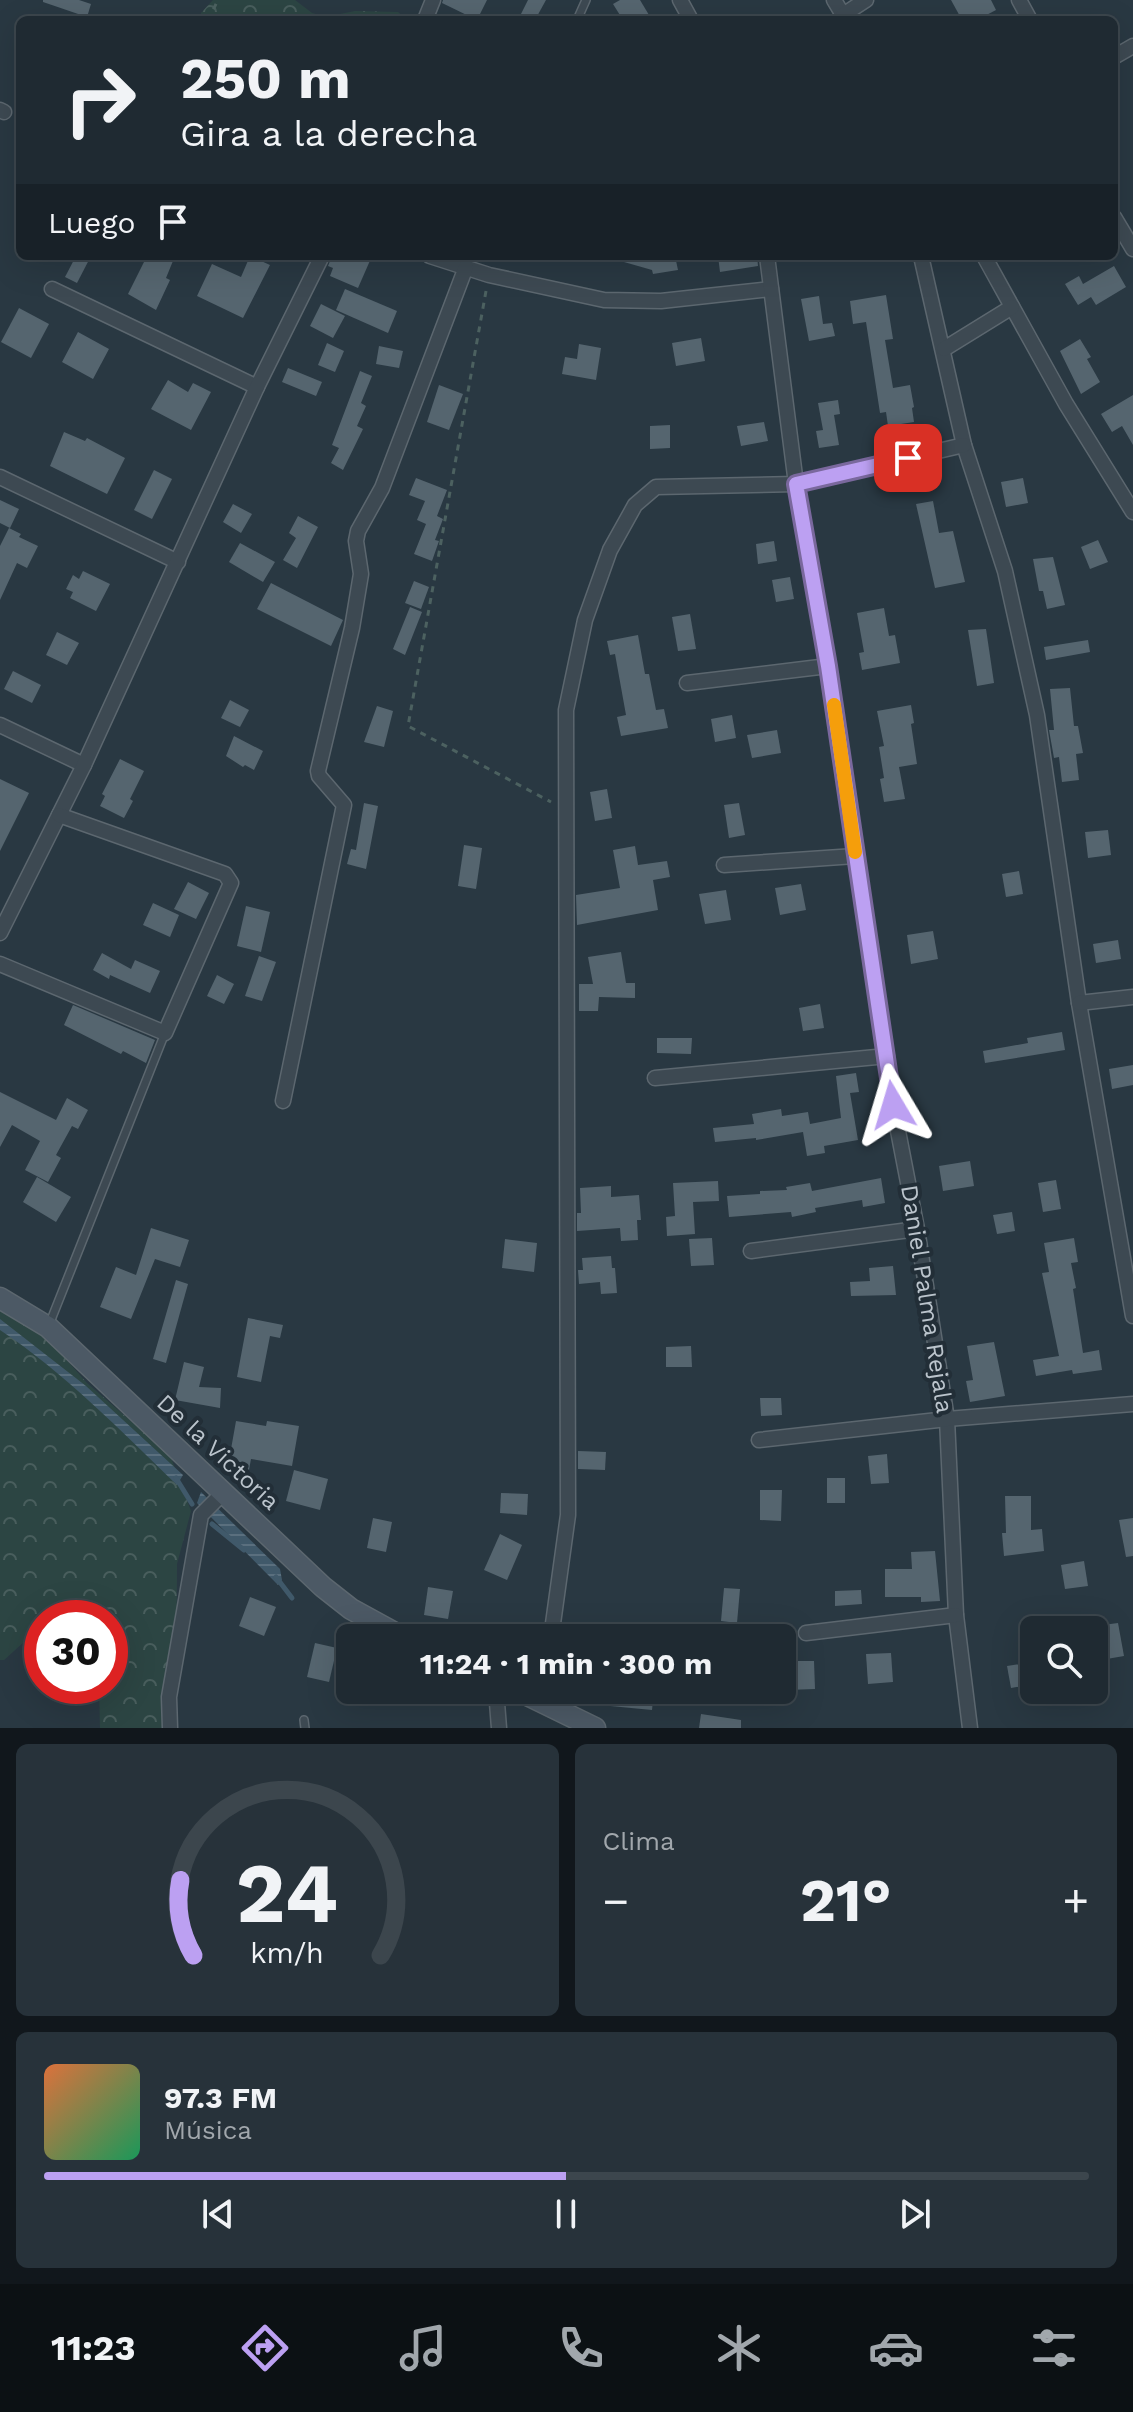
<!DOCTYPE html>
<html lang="es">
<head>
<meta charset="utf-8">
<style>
	body { margin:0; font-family:"Work Sans",sans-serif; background:#27323a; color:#f1f3f6; height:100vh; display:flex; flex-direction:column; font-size:30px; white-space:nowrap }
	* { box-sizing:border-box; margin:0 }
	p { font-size:26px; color:#a1a7ac }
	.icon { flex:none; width:44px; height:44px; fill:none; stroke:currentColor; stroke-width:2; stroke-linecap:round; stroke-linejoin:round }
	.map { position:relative; height:1728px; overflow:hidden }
	.panel { display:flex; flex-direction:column; gap:16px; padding:16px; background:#11171c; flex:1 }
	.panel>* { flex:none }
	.top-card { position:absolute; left:16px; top:16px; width:1102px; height:244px; border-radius:12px; box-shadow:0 8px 32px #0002,0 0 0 2px #3c464d; background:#1f2a32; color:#f1f3f6; overflow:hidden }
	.fabs { position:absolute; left:1020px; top:1616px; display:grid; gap:16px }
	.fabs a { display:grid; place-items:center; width:88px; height:88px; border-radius:12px; background:#1f2a32; box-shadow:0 8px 32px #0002,0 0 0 2px #3c464d; font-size:40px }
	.speed { position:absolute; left:24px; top:1600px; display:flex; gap:16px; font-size:40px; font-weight:700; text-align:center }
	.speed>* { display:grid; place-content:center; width:104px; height:104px; border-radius:50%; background:#1f2a32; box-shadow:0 8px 32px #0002,0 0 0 2px #3c464d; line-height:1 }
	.speed .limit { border:12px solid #d22; background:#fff; color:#111 }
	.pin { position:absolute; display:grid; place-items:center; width:68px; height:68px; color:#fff; margin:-34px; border-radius:16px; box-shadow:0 4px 12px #0006 }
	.me { position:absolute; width:88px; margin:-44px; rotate:353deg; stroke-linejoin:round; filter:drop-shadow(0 0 6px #0008) }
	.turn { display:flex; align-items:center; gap:28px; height:168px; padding:0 32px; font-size:36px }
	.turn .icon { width:104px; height:104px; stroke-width:2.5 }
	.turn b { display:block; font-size:56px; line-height:68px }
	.then { display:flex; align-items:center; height:76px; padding:0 32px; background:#0003; gap:16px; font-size:30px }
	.big { font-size:60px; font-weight:700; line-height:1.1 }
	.panel .tile { flex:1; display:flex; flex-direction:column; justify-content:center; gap:12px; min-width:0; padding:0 28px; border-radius:12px; background:#27323a }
	.panel .dial { align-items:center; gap:0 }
	.dial svg { height:208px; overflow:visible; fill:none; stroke:#3c464d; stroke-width:7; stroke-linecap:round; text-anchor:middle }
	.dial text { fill:#f1f3f6; stroke:none }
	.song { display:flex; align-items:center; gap:24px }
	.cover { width:96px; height:96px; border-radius:12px; background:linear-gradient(135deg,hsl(20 70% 55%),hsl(150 70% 35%)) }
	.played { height:8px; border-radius:4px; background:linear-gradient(90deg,#bca0f2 50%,#3c464d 50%) }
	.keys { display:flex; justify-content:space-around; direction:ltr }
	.heat { display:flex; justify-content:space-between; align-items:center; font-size:44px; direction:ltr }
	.panel .tiles { flex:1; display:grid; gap:16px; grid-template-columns:1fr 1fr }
	.tile:last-child { grid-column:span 2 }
	.trip { position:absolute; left:336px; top:1624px; width:460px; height:80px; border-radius:12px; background:#1f2a32; box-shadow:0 8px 32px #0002,0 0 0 2px #3c464d; font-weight:700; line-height:80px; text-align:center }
	.tabs { display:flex; height:128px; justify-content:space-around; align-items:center; background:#0c1114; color:#a1a7ac }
	.tabs .icon { width:56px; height:56px }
	.tabs .on { color:#bca0f2 }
	.tabs b { font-size:36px; color:#f1f3f6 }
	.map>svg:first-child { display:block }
</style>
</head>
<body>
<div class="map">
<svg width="1133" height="1728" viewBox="0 0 1133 1728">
	<defs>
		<pattern id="forest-crowns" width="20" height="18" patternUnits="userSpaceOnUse" patternTransform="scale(2)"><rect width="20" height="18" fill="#2c4543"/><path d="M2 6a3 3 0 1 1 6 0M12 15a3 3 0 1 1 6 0" fill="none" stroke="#495e5d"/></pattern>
		<pattern id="water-rules" width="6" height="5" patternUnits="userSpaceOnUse" patternTransform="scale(2)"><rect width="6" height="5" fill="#40596a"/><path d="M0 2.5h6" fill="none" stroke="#5a6f7e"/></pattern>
	</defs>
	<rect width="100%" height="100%" fill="#293842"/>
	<g fill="url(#forest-crowns)">
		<path d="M213 0H295L312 13 326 17 355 11 398 12 407 20H200L201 13Z"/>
		<path d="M0 1311 48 1339 87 1383 170 1455 191 1511 177 1564 176 1728H100L99 1686H110V1618H42V1644L25 1641 4 1660H0Z"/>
	</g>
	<g fill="url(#water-rules)">
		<path d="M0 1319 86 1386 183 1475 177 1485C121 1431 65 1373 0 1330Z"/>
		<path d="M201 1492 280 1569 282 1580 278 1585 197 1503Z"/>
	</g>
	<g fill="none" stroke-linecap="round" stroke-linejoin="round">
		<g stroke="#40596a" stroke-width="5">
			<path d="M176 1478 192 1504"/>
			<path d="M212 1524 244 1550"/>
			<path d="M276 1577 292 1598"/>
		</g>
	</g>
	<g fill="#55656f">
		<path d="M43 0H79L91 4 87 17 43 2Z"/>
		<path d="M443 0H487L477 20 442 3Z"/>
		<path d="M528 0H546L535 20H518Z"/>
		<path d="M620 0H640L652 20H623L613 4Z"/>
		<path d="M951 0H991L996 10 977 20H962Z"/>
		<path d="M76 256H91L77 283 65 277Z"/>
		<path d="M147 256H175L166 278 170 280 156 310 128 294Z"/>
		<path d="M250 256 270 265 243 318 197 296 212 264 241 277Z"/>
		<path d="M332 256H372L358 288 330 276 333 268 328 266Z"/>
		<path d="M617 256H675L678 270 653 274 652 270 617 260Z"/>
		<path d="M718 256H757L758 266 720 272Z"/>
		<path d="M1114 266 1126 287 1096 305 1091 297 1078 305 1065 284 1079 276 1083 284Z"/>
		<path d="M345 289 397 311 388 333 336 310Z"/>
		<path d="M886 295 893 339 885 340 893 388 910 385 914 407 912 408 914 422 888 426 886 412 880 413 866 322 853 324 850 301Z"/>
		<path d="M819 296 823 324 832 323 835 336 809 341 801 299Z"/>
		<path d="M321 304 345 316 333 338 310 326Z"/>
		<path d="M19 308 49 324 31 358 1 342Z"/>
		<path d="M78 332 109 349 93 379 62 362Z"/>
		<path d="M701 338 705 361 676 366 672 343Z"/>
		<path d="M1080 339 1091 357 1087 359 1100 382 1081 394 1060 351Z"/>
		<path d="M327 343 344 351 335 372 318 365Z"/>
		<path d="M579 344 601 348 596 380 562 374 565 357 577 359Z"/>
		<path d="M379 346 403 351 399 368 376 364Z"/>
		<path d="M288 368 322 382 316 396 282 382Z"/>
		<path d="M360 371 372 376 361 403 366 406 357 426 363 429 343 470 331 463 339 448 332 445Z"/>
		<path d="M168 380 188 392 193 383 211 392 191 430 151 409Z"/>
		<path d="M439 385 463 394 449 430 427 422Z"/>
		<path d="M1133 395V445L1122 426 1112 432 1101 414Z"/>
		<path d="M838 400 840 414 834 415 839 445 819 448 816 431 823 430 818 403Z"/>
		<path d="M764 422 768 441 741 446 737 426Z"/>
		<path d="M670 425V448L650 449V426Z"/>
		<path d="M64 432 85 441 87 438 125 458 107 494 50 466Z"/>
		<path d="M154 470 172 479 152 519 134 510Z"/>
		<path d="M416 478 447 490 437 516 443 519 435 540 439 541 432 561 414 554 426 524 417 520 425 501 409 495Z"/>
		<path d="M1023 478 1028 503 1006 507 1001 482Z"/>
		<path d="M0 500 19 509 10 528 0 523Z"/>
		<path d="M933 501 939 533 953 531 965 582 935 588 916 504Z"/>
		<path d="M233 504 252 514 241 533 223 522Z"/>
		<path d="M298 516 318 527 297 568 283 560 296 538 289 533Z"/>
		<path d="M9 528 21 534 19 537 38 546 27 568 17 563 0 600V546Z"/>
		<path d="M1098 540 1108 562 1090 569 1081 547Z"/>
		<path d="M774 541 777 561 758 564 756 544Z"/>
		<path d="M240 543 275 562 263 582 229 562Z"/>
		<path d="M1053 557 1065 605 1047 609 1043 591H1039L1033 559Z"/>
		<path d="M83 571 110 584 96 611 70 598 73 592 66 589 73 575 79 579Z"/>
		<path d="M790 577 794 599 776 602 772 580Z"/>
		<path d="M414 581 429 587 421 609 405 603Z"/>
		<path d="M271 583 343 620 331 646 257 609Z"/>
		<path d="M410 607 422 612 405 655 393 649Z"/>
		<path d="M884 608 889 636 895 635 900 663 862 670 859 653 864 652 857 613Z"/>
		<path d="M690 614 696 649 678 651 672 617Z"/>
		<path d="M986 629 994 683 977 686 968 630Z"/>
		<path d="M57 632 79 643 67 665 46 655Z"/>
		<path d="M638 635 645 674H649L656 710 664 709 668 728 621 736 617 717 626 715 615 654 610 655 607 641Z"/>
		<path d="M1088 640 1090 652 1046 660 1044 647Z"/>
		<path d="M13 671 41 685 32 703 4 689Z"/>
		<path d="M1070 688 1074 726H1078L1083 753 1076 754 1079 780 1062 782 1059 757 1054 758 1049 730H1054L1050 689Z"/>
		<path d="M230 700 249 710 240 727 221 718Z"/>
		<path d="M911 705 914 723 911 724 917 764 899 767 905 799 884 802 880 779 884 778 879 747 884 746 877 711Z"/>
		<path d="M377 706 393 711 384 747 364 742Z"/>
		<path d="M732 715 736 738 715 742 711 719Z"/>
		<path d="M777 730 781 753 752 758 747 735Z"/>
		<path d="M234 736 263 751 254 770 245 765 243 767 226 756Z"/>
		<path d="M120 759 144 771 130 799 133 801 124 818 100 806 105 796 102 794Z"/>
		<path d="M0 779 29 793 0 851Z"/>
		<path d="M607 789 612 818 595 821 590 792Z"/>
		<path d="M364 803 378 806 366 869 347 864 351 849 356 850Z"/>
		<path d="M739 803 745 835 729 838 724 805Z"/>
		<path d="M1108 830 1111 855 1088 858 1085 832Z"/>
		<path d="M464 845 482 848 476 889 458 886Z"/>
		<path d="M635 846 638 865 667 861 670 877 653 880 658 910 577 925 576 895 620 888 613 850Z"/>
		<path d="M1019 871 1023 894 1006 897 1002 874Z"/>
		<path d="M188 882 209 893 196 919 174 909Z"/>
		<path d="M801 884 806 910 780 915 775 888Z"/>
		<path d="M726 890 731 920 705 924 699 894Z"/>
		<path d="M153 903 179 915 170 937 143 925Z"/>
		<path d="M246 906 270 912 261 952 237 946Z"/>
		<path d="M933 931 938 959 911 964 907 935Z"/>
		<path d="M1118 940 1121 959 1096 963 1093 944Z"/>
		<path d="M621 952 626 983H635V998L599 997 598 1011H579V984H593L588 957Z"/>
		<path d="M102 953 131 969 135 960 160 971 150 993 110 975 109 979 93 970Z"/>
		<path d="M259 956 276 962 262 1001 245 996Z"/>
		<path d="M217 975 234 984 224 1004 207 996Z"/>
		<path d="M820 1004 824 1028 803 1031 799 1008Z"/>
		<path d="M73 1005 155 1040 146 1063 123 1051 121 1054 64 1025Z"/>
		<path d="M1062 1032 1065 1050 985 1063 983 1051 1028 1043 1027 1038Z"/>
		<path d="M657 1038H692L691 1054 657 1053Z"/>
		<path d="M1133 1065V1085L1112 1089 1109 1069Z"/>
		<path d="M856 1073 859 1092 850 1093 858 1140 824 1146 825 1153 807 1156 803 1132 756 1140V1138L715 1142 713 1128 754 1124 752 1114 781 1109 782 1116 808 1112 810 1124 841 1118 836 1076Z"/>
		<path d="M0 1092 56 1120 67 1098 88 1110 78 1129 72 1126 56 1155 61 1158 48 1182 25 1170 40 1141 12 1125 0 1147Z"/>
		<path d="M970 1161 974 1186 943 1191 939 1166Z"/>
		<path d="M37 1177 71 1197 56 1222 23 1202Z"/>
		<path d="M881 1178 885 1203 863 1207 862 1200 815 1208 816 1212 792 1217 791 1212 729 1217 727 1196 760 1194V1191L787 1190 786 1187 810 1183 812 1191Z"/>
		<path d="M1056 1180 1061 1209 1043 1212 1038 1183Z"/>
		<path d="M718 1181 719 1201 693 1202 695 1234 667 1236 666 1217 675 1216 673 1183Z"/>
		<path d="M611 1186V1197L639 1195 641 1220H637L638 1240 621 1241 620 1228 577 1231V1213H581L580 1188Z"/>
		<path d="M1012 1212 1015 1231 997 1234 993 1215Z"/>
		<path d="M151 1228 189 1240 180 1267 155 1259 131 1319 100 1307 116 1267 136 1275Z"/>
		<path d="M712 1238 714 1265 691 1266 689 1239Z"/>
		<path d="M1074 1238 1078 1262 1071 1263 1076 1288 1073 1289 1083 1353 1099 1350 1102 1370 1073 1374 1072 1370 1036 1376 1033 1360 1059 1356 1042 1273 1049 1272 1044 1243Z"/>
		<path d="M505 1239 537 1243 534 1272 502 1268Z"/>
		<path d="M611 1256 612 1268H615L617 1293 601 1294 600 1282 579 1284 578 1270H583L582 1258Z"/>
		<path d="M893 1266 896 1295 851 1296 850 1282 870 1281 869 1268Z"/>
		<path d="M176 1280 188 1284 166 1363 153 1359Z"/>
		<path d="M248 1318 283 1325 280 1338 270 1336 261 1382 237 1377Z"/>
		<path d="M994 1342 1005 1396 970 1402 966 1381 973 1380 967 1346Z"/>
		<path d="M691 1346 692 1367H666V1347Z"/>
		<path d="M184 1362 204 1367 199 1387 221 1388 220 1408 175 1400Z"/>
		<path d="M760 1398H781L782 1415 761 1416Z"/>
		<path d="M236 1421 266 1426 267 1421 299 1426 292 1466 251 1459 249 1470 228 1466Z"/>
		<path d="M578 1451 606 1452 605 1470 578 1469Z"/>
		<path d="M887 1454 889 1483 871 1484 868 1456Z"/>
		<path d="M294 1470 328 1479 320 1510 286 1501Z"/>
		<rect x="827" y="1478" width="18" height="25"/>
		<path d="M760 1490H782L781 1521 760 1520Z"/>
		<path d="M501 1493 528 1494 527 1515 500 1513Z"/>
		<path d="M1005 1496H1031V1530L1042 1529 1044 1551 1004 1556 1002 1533H1006Z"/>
		<path d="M373 1518 392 1522 386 1552 367 1548Z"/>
		<path d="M1133 1518V1556L1126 1557 1119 1520Z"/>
		<path d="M500 1534 522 1545 507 1580 484 1570Z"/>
		<path d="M935 1551 940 1601 921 1602V1597H885V1569H912L911 1552Z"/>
		<path d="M1084 1561 1088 1586 1065 1589 1061 1565Z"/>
		<path d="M428 1587 453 1591 448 1619 424 1615Z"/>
		<path d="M724 1588 740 1589 737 1623 721 1621Z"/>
		<path d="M861 1590 862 1604 835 1606V1591Z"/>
		<path d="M250 1597 276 1607 264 1636 239 1626Z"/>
		<path d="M1118 1623 1124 1656 1101 1660 1095 1626Z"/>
		<path d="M315 1643 337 1648 329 1682 307 1677Z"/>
		<path d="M891 1653 893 1682 868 1684 866 1654Z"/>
		<path d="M786 1661H814L815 1689 787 1690Z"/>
		<path d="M1034 1662V1684L1011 1688 1007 1666Z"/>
		<path d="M602 1690H654L652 1710 600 1705Z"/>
		<path d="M701 1714 741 1720V1728H699Z"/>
	</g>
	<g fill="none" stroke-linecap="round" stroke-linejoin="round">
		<defs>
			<g id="lane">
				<path d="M577 20 586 0"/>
				<path d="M49 1325 165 1033"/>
				<path d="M304 1720 305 1728"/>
			</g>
			<g id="street">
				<path d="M680 0 691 20"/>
				<path d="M834 0 846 20"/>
				<path d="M1019 0 1030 20"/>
				<path d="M843 15 866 0"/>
				<path d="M425 20 433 0"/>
				<path d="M1114 57 1133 46"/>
				<path d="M0 110 4 112"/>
				<path d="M1114 217 1133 249"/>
				<path d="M430 256 489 275 604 300 661 301 771 289"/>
				<path d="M767 256 796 484 828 666 893 1105 917 1229 947 1419 956 1615 970 1728"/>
				<path d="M921 256 964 445 1005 571 1037 715 1079 1003 1133 1316"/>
				<path d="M984 256 1066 404 1133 512"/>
				<path d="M52 289 257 387"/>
				<path d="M944 349 1012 307"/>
				<path d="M0 477 178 562"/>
				<path d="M687 683 828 666"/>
				<path d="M0 725 84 765"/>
				<path d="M724 865 855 856"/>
				<path d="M0 933 84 765 257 387 322 256"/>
				<path d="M0 964 165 1033 231 883 225 874 59 815"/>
				<path d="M1079 1003 1133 997"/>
				<path d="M655 1078 887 1056"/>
				<path d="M283 1101 344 805 319 776 318 771 352 628 361 574 356 541 358 531 382 488 466 267"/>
				<path d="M751 1251 917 1229"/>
				<path d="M759 1440 947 1419 1133 1404"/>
				<path d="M806 1633 956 1615"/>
				<path d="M551 1638 568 1515 566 710 585 620 610 550 635 505 656 487 796 484 964 445"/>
				<path d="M496 1690 499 1728"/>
				<path d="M170 1728 169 1697 201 1515 223 1493"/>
			</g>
			<g id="secondary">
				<path d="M0 1298 48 1327 323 1587 351 1609 404 1638"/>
				<path d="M517 1690 595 1728"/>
			</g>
		</defs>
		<use href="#lane" stroke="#5c676f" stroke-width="10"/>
		<use href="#street" stroke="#5c676f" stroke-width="17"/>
		<use href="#secondary" stroke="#5c676f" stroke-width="23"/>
		<g stroke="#4c6160" stroke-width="3" stroke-dasharray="6 6" stroke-linecap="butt">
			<path d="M208 20 218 0"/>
			<path d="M486 291 408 726 551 802"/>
		</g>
		<use href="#lane" stroke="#3d4952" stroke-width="7"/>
		<use href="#street" stroke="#3d4952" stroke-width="14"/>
		<use href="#secondary" stroke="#4c5965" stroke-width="20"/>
	</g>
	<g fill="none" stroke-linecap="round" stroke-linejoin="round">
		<defs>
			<path id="route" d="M893 1105 828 666 796 484 908 458"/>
		</defs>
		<use href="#route" stroke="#7a689d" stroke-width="20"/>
		<use href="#route" stroke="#bca0f2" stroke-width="14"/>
		<path stroke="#f59e0b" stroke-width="14" d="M834 705 855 852"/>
	</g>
	<g text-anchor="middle" stroke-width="8" stroke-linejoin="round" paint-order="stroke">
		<g font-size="24" fill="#bbc4cc" stroke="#222e37">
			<text transform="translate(927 1299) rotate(81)" y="8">Daniel Palma Rejala</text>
			<text transform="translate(218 1452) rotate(43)" y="8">De la Victoria</text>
		</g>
	</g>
</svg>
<div class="fabs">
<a><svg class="icon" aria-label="search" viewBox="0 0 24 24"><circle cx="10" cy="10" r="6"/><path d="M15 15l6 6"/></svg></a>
</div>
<div class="speed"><div class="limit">30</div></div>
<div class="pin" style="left:908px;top:458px;background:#d93025"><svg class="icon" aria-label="arrive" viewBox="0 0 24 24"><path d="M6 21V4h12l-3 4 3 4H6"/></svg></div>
<svg class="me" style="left:893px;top:1105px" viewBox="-20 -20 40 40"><path d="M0-17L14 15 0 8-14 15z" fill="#bca0f2" stroke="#fff" stroke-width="4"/></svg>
<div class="trip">11:24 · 1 min · 300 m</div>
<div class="top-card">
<div class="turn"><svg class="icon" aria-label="right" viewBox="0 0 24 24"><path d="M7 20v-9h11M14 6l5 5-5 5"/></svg><div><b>250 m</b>Gira a la derecha</div></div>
<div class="then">Luego<svg class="icon" aria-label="arrive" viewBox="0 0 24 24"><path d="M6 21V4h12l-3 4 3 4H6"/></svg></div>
</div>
</div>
<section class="panel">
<div class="tiles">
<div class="tile dial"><svg viewBox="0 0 100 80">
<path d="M14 69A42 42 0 1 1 86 69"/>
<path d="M14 69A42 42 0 0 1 9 40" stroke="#bca0f2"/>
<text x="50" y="56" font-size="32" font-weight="700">24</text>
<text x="50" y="72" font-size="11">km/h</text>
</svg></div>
<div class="tile"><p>Clima</p>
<div class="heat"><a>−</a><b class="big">21°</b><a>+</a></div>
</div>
<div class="tile">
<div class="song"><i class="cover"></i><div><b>97.3 FM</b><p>Música</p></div></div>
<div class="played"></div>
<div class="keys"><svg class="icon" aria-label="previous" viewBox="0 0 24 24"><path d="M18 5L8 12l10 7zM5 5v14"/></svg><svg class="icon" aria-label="pause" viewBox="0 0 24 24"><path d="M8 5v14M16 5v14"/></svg><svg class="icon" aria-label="next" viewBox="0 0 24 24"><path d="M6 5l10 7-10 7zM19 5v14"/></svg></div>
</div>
</div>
</section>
<nav class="tabs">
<b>11:23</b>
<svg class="icon on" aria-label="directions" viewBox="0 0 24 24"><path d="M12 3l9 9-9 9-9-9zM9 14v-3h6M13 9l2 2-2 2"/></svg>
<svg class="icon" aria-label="music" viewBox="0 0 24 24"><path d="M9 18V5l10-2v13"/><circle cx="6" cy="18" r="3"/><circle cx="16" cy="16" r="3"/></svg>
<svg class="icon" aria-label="phone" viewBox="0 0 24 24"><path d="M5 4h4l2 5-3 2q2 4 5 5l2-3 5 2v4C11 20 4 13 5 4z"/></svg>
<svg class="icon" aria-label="climate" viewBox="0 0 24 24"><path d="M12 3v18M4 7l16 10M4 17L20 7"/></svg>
<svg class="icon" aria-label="car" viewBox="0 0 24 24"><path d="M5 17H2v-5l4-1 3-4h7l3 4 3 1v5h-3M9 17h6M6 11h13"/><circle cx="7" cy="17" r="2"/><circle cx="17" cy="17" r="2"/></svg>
<svg class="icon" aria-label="filters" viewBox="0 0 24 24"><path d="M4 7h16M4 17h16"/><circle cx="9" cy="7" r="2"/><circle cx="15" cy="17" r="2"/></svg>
</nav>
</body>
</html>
